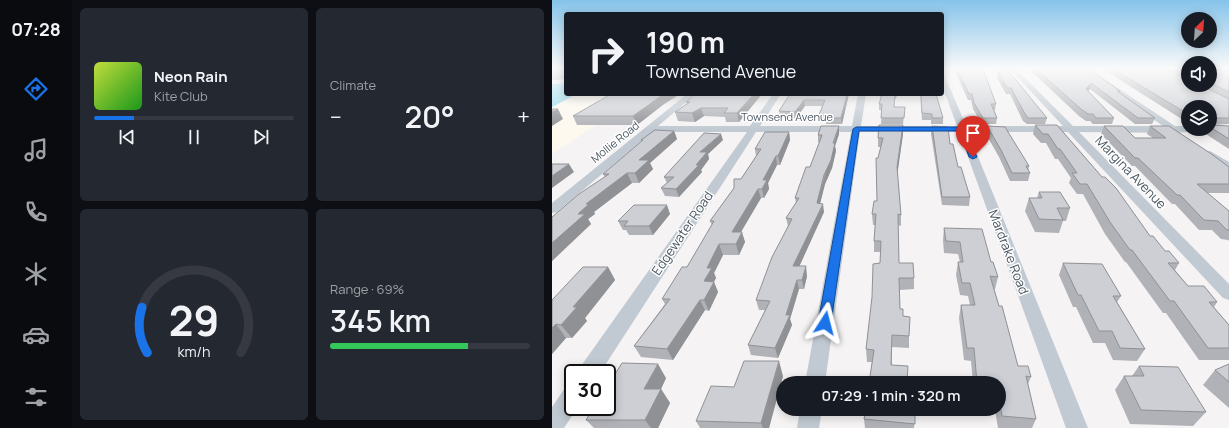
<!DOCTYPE html>
<html lang="en">
<head>
<meta charset="utf-8">
<style>
	body { margin:0; font-family:Manrope,sans-serif; background:#242831; color:#f1f3f6; height:100vh; display:flex; flex-direction:column; font-size:15px; white-space:nowrap }
	* { box-sizing:border-box; margin:0 }
	p { font-size:13px; color:#9ea1a6 }
	.icon { flex:none; width:22px; height:22px; fill:none; stroke:currentColor; stroke-width:2; stroke-linecap:round; stroke-linejoin:round }
	.map { position:relative; flex:1; overflow:hidden }
	.details { display:flex; flex-direction:column; gap:8px; padding:8px; background:#0d0f14; width:480px }
	.details>* { flex:none }
	.guide { position:absolute; left:12px; top:12px; width:380px; height:84px; border-radius:4px; box-shadow:0 2px 10px #0003; background:#171b24; color:#f1f3f6; overflow:hidden }
	.needle { width:26px; rotate:25deg }
	.buttons { position:absolute; left:629px; top:12px; display:grid; gap:8px }
	.buttons a { display:grid; place-items:center; width:36px; height:36px; border-radius:50%; background:#171b24; box-shadow:0 2px 10px #0003; font-size:20px }
	.speed { position:absolute; left:12px; top:364px; display:flex; gap:8px; font-size:20px; font-weight:700; text-align:center }
	.speed>* { display:grid; place-content:center; width:52px; height:52px; border-radius:50%; background:#171b24; box-shadow:0 2px 10px #0003; line-height:1 }
	.speed .limit { border:2px solid #111; border-radius:6px; background:#fff; color:#111 }
	.pin { position:absolute; display:grid; place-items:center; width:34px; height:34px; color:#fff; margin:-41px -17px; border-radius:50% 50% 50% 0; rotate:-45deg; box-shadow:0 0 4px #0007 }
	.pin .icon { rotate:45deg }
	.me { position:absolute; width:44px; margin:-22px; rotate:9deg; stroke-linejoin:round; filter:drop-shadow(0 0 3px #0008) }
	.turn { display:flex; align-items:center; gap:14px; height:84px; padding:0 16px; font-size:18px }
	.turn .icon { width:52px; height:52px; stroke-width:2.5 }
	.turn b { display:block; font-size:28px; line-height:34px }
	.big { font-size:30px; font-weight:600; line-height:1.1 }
	.details .card { flex:1; display:flex; flex-direction:column; justify-content:center; gap:6px; min-width:0; padding:0 14px; border-radius:6px; background:#242831 }
	.details .dial { align-items:center; gap:0 }
	.dial svg { height:104px; overflow:visible; fill:none; stroke:#363941; stroke-width:7; stroke-linecap:round; text-anchor:middle }
	.dial text { fill:#f1f3f6; stroke:none }
	.song { display:flex; align-items:center; gap:12px }
	.cover { width:48px; height:48px; border-radius:6px; background:linear-gradient(135deg,hsl(70 70% 55%),hsl(120 70% 35%)) }
	.played { height:4px; border-radius:2px; background:linear-gradient(90deg,#1a73e8 20%,#363941 20%) }
	.keys { display:flex; justify-content:space-around; direction:ltr }
	.heat { display:flex; justify-content:space-between; align-items:center; font-size:22px; direction:ltr }
	.charge { height:6px; border-radius:3px; background:linear-gradient(90deg,#34c759 69%,#363941 0) }
	.details .tiles { flex:1; display:grid; gap:8px; grid-template-columns:repeat(2,1fr) }
	.trip { position:absolute; left:224px; top:376px; width:230px; height:40px; border-radius:20px; background:#171b24; box-shadow:0 2px 10px #0003; font-weight:600; line-height:40px; text-align:center }
	main { display:flex; flex:1; min-height:0 }
	.tab-bar { display:flex; flex-direction:column; width:72px; justify-content:space-around; align-items:center; background:#090b0e; color:#9ea1a6 }
	.tab-bar .icon { width:28px; height:28px }
	.tab-bar .on { color:#1a73e8 }
	.tab-bar b { font-size:18px; color:#f1f3f6 }
	.map>svg:first-child { display:block }
</style>
</head>
<body>
<main>
<nav class="tab-bar">
<b>07:28</b>
<svg class="icon on" aria-label="directions" viewBox="0 0 24 24"><path d="M12 3l9 9-9 9-9-9zM9 14v-3h6M13 9l2 2-2 2"/></svg>
<svg class="icon" aria-label="music" viewBox="0 0 24 24"><path d="M9 18V5l10-2v13"/><circle cx="6" cy="18" r="3"/><circle cx="16" cy="16" r="3"/></svg>
<svg class="icon" aria-label="phone" viewBox="0 0 24 24"><path d="M5 4h4l2 5-3 2q2 4 5 5l2-3 5 2v4C11 20 4 13 5 4z"/></svg>
<svg class="icon" aria-label="climate" viewBox="0 0 24 24"><path d="M12 3v18M4 7l16 10M4 17L20 7"/></svg>
<svg class="icon" aria-label="car" viewBox="0 0 24 24"><path d="M5 17H2v-5l4-1 3-4h7l3 4 3 1v5h-3M9 17h6M6 11h13"/><circle cx="7" cy="17" r="2"/><circle cx="17" cy="17" r="2"/></svg>
<svg class="icon" aria-label="filters" viewBox="0 0 24 24"><path d="M4 7h16M4 17h16"/><circle cx="9" cy="7" r="2"/><circle cx="15" cy="17" r="2"/></svg>
</nav>
<section class="details">
<div class="tiles">
<div class="card">
<div class="song"><i class="cover"></i><div><b>Neon Rain</b><p>Kite Club</p></div></div>
<div class="played"></div>
<div class="keys"><svg class="icon" aria-label="previous" viewBox="0 0 24 24"><path d="M18 5L8 12l10 7zM5 5v14"/></svg><svg class="icon" aria-label="pause" viewBox="0 0 24 24"><path d="M8 5v14M16 5v14"/></svg><svg class="icon" aria-label="next" viewBox="0 0 24 24"><path d="M6 5l10 7-10 7zM19 5v14"/></svg></div>
</div>
<div class="card"><p>Climate</p>
<div class="heat"><a>−</a><b class="big">20°</b><a>+</a></div>
</div>
<div class="card dial"><svg viewBox="0 0 100 80">
<path d="M14 69A42 42 0 1 1 86 69"/>
<path d="M14 69A42 42 0 0 1 10 34" stroke="#1a73e8"/>
<text x="50" y="56" font-size="32" font-weight="700">29</text>
<text x="50" y="72" font-size="11">km/h</text>
</svg></div>
<div class="card"><p>Range · 69%</p><b class="big">345 km</b><div class="charge"></div></div>
</div>
</section>
<div class="map">
<svg width="677" height="428" viewBox="0 0 677 428">
	<rect width="100%" height="100%" fill="#f5f3f3"/>
	<path fill="#fdf9ef" d="M25 94H92L0 154V107Z"/>
	<path fill="#90daee" d="M14 83V94H25L0 107V84Z"/>
	<g fill="none" stroke-linecap="round" stroke-linejoin="round">
		<g fill="#c1cad2" fill-rule="evenodd">
			<path d="M458 69H464L521 126H611L530 69H537L623 126H636V129H641L636 132 622 133 527 132 677 284V300L671 298 516 132H416L536 428H514L407 132H308L273 383H253L299 132H204L48 373H26L29 366 195 132H100L5 212 0 213V203L135 94H144L106 126H198L221 94H229L208 126H300L306 94H314L309 126H405L390 85V74L393 76 414 126H511Z"/>
			<path d="M658 151 677 162V170L673 169 654 156 653 154 654 152Z"/>
			<path d="M21 385V407H26L12 428H0V407L13 388Z"/>
			<path d="M248 409H270L267 428H245Z"/>
		</g>
	</g>
	<g fill="#b0b2b7">
		<path d="M0 69H14V79L0 80Z"/>
		<path d="M402 69H431L444 104 443 110H442L445 118 444 124H430L421 109 419 100H416Z"/>
		<path d="M477 69H537L568 91V93L603 118 600 124H583L538 89 536 91 562 118 560 124H541L538 121H534L527 116Z"/>
		<path d="M539 69H546L544 72Z"/>
		<path d="M551 69H613L636 85H658V69H677V124L658 125V107H636V123Z"/>
		<path d="M614 69H636V79Z"/>
		<path d="M446 72 495 118 493 124H475L471 121 458 94H454L445 78Z"/>
		<path d="M59 94H128L112 104 85 125H25L21 116Z"/>
		<path d="M143 94H210L187 122H174L173 117 152 116 143 122 126 121 123 112 135 104 134 102Z"/>
		<path d="M238 94H297L290 124H274V121H267V115L270 106H253L244 118H229L227 111Z"/>
		<path d="M327 94H346L342 101V107H353L351 124H329L330 110H327V104L329 97 327 96Z"/>
		<path d="M368 94H384L391 118V124H379V120H370Z"/>
		<path d="M351 125V134L345 173 349 215V226L346 225 347 263 362 278V289L348 290V309L357 336V348L340 347V365L317 383 320 362H315L314 349 328 263V252H322V241L323 225H321L320 214 325 201 326 158 329 147H326V138Z"/>
		<path d="M483 125H505L598 236 613 251 627 263 623 270 636 286 665 302 662 307 677 325V360H647L614 313H611L574 262H573L553 234 531 194H525L517 183 519 178 506 159H503L494 143H489L481 134Z"/>
		<path d="M658 125 677 126V149L646 129H658Z"/>
		<path d="M380 126 398 144 406 167 418 197 417 206 390 205 379 134Z"/>
		<path d="M435 126 477 166 476 171 478 173 476 181H458L447 157 434 134Z"/>
		<path d="M552 126 583 138H601L595 134 598 126 677 167V193H655L677 211V241L676 240 669 239 660 230H647L623 204H620L583 166H580L549 134Z"/>
		<path d="M122 131 125 139 98 163 101 169 87 183H80L42 212 43 214 36 219 39 224 0 261V217L53 177 51 174 90 141 89 140Z"/>
		<path d="M237 132 238 140 228 165H225L216 183 217 189 212 198H209L189 232 193 242 187 255H171L162 273 164 278 162 282 166 292 157 311 153 310 121 360 89 357 82 346 113 304 110 299 135 267 160 225 158 221 189 179 204 156 203 149Z"/>
		<path d="M287 134 283 146 284 151 280 168 273 184 268 203 272 212 247 266 255 276 252 289H247L238 319 240 325 226 358 199 355 196 345 213 310H207L204 300 236 226 234 218 244 203 243 198 258 167 268 142H266V135Z"/>
		<path d="M171 140 156 154 157 159 149 170 150 172 127 197 113 196 109 188 115 183 112 177Z"/>
		<path d="M487 192 518 208 514 221H511L507 233 483 232 473 211 477 198H485Z"/>
		<path d="M118 214 101 235H77L74 230H71L66 221Z"/>
		<path d="M392 228 439 262 446 277 443 289H442L466 366 479 377 476 384 484 419 480 428H446L443 410 430 409H447V383H421L419 361 412 360 407 318 409 305H418L416 296 408 295 404 275 406 262H408L406 254 392 253 391 240Z"/>
		<path d="M511 263 569 296 565 302 593 349 585 361 561 360 553 343H541L524 307H521L507 275Z"/>
		<path d="M56 267 63 280 33 318 35 321 20 338H14L0 354V300Z"/>
		<path d="M677 364V408L651 385 663 370Z"/>
		<path d="M587 366 654 412 641 426 578 424 563 390 572 376H580Z"/>
		<path d="M231 376 217 428H148L144 421 182 387Z"/>
		<path d="M114 378 109 389 118 403 106 428H42L34 420Z"/>
		<path d="M363 409 362 428H313L312 419Z"/>
	</g>
	<g fill="#909195">
		<path d="M539 83 538 89 532 95 534 89Z"/>
		<path d="M112 94H128L112 104 85 125 81 116Z"/>
		<path d="M202 94H210L187 122 185 113Z"/>
		<path d="M295 94H297L290 124 289 118Z"/>
		<path d="M343 94H346L342 101V113V95Z"/>
		<path d="M252 100 253 106 244 118 243 112Z"/>
		<path d="M149 108 152 116 143 122 140 113Z"/>
		<path d="M6 109 11 119 0 126V112Z"/>
		<path d="M351 125V134L345 177V167Z"/>
		<path d="M287 126V134L283 146 284 151 280 168 273 184 266 212 265 203Z"/>
		<path d="M122 131 125 139 98 163 101 169 87 183 83 173 87 160Z"/>
		<path d="M237 132 238 140 228 165 226 156Z"/>
		<path d="M169 134 171 140 156 154 157 159 149 170 150 172 127 197 124 189 144 165 148 152Z"/>
		<path d="M224 156 225 165 216 183 217 189 212 198 210 189 211 180Z"/>
		<path d="M17 164 22 172 0 188V176Z"/>
		<path d="M75 173 80 183 42 212 43 214 36 219 39 224 0 261V243L34 204Z"/>
		<path d="M206 189 209 198 183 242 180 232Z"/>
		<path d="M271 204 272 212 243 276 241 266Z"/>
		<path d="M115 205 118 214 101 235 97 226Z"/>
		<path d="M190 232 193 242 187 255 184 244Z"/>
		<path d="M167 244 171 255 162 273 164 278 156 292 152 281 155 268Z"/>
		<path d="M254 266 255 276 252 289 250 280Z"/>
		<path d="M56 267 63 280 33 318 35 321 20 338 9 325 21 307Z"/>
		<path d="M245 280 247 289 238 319 240 325 226 358 223 348 234 315Z"/>
		<path d="M162 282 166 292 157 311 152 300Z"/>
		<path d="M148 300 153 310 121 360 115 349Z"/>
		<path d="M4 324 14 338 0 354V328Z"/>
		<path d="M227 361 231 376 217 428H211L209 423Z"/>
		<path d="M106 364 114 378 109 389 118 403 106 428H99L93 420 92 389Z"/>
	</g>
	<g fill="#cdcfd5" stroke="#909195">
		<rect x="0" y="69" width="14" height="3"/>
		<path d="M405 69H431L444 104H439L445 118H431L422 103 420 94H417Z"/>
		<path d="M455 69 495 118H476L473 114 459 88H455L446 72H451Z"/>
		<path d="M484 69H537L568 91H565L603 118H586L539 83 534 89 562 118H544L541 114H536L529 109Z"/>
		<path d="M561 69H613L636 80V85H648L677 99V118H662L660 121H658V107H636V114Z"/>
		<path d="M628 69H636V73Z"/>
		<path d="M658 69H677V92L658 83Z"/>
		<path d="M59 94H112L81 116H21Z"/>
		<path d="M143 94H202L185 113H172L176 108H149L140 113 123 112 138 102H134Z"/>
		<path d="M238 94H295L289 118H273L275 115H267L273 100H252L243 112 227 111Z"/>
		<path d="M330 94H343L342 107H353L352 118H329L330 104H327Z"/>
		<path d="M369 94H384L391 118H380V114L370 113Z"/>
		<path d="M0 109H6L0 112Z"/>
		<path d="M327 125H351L345 167 349 215 346 214 347 263H361L362 278H347L348 309H351V316L358 317 357 336 340 335 339 365 356 366 355 382 364 383H317L322 350 314 349 320 297 321 264 328 263 329 241H322L324 214H320L322 201H325L324 158H326L331 138H326Z"/>
		<path d="M483 125H505L550 177H553L564 188 598 236H601L613 251H617L627 263H616L636 286H652L665 302H657L677 325V348H656L622 301H618L580 250H578L558 222 535 184H528L520 173H525L508 149H506L496 134H491Z"/>
		<path d="M658 125 677 126V139L658 127Z"/>
		<path d="M269 126H287L281 143H283L279 160 272 175 265 203 271 204 241 266H254L250 280H245L234 315H238L223 348 196 345 218 301 204 300 220 257 240 219 234 218 247 198H243L254 167H258L270 135H266Z"/>
		<path d="M380 126 396 127 398 144H401L406 167H409L418 197H390Z"/>
		<path d="M435 126 453 127 477 166H474L478 173H460L449 150Z"/>
		<path d="M552 126H571L583 138H614L598 126H617L658 153 677 167V184H645L677 211V230H675L666 221 652 220 628 195H625L586 158H583Z"/>
		<path d="M103 130 122 131 87 160H97L83 173H75L34 204H37L26 214H33L0 243V217L27 194 57 174H51L91 140H89Z"/>
		<path d="M213 132H237L226 156H224L211 180H215L210 189H206L180 232H190L184 244H167L155 268H160L152 281 162 282 152 300H148L115 349 82 346 118 299H110L130 267H135L162 221H158L182 188V179H189L209 149H203Z"/>
		<path d="M152 133 169 134 148 152H155L144 165H147L124 189 109 188 122 177H112Z"/>
		<path d="M0 164H17L0 176Z"/>
		<path d="M487 192H508L518 208H505L511 220 487 219 477 198H490Z"/>
		<path d="M82 205H115L97 226H72L76 221H66Z"/>
		<path d="M392 228 430 229 439 262H441L446 277 438 276 447 306H450L466 366H476L479 377 474 376 484 419 450 416 447 398V383H425L422 348H415L409 305H423L418 283H410L406 262H411L408 242 394 241Z"/>
		<path d="M511 263 550 264 569 296H561L593 349 568 348 560 331H547L529 295H526Z"/>
		<path d="M31 267H56L21 307H25L9 325 4 324 0 328V300Z"/>
		<path d="M192 361H227L209 423 144 421 159 386 182 387Z"/>
		<path d="M70 363 106 364 92 389H109L93 420H34L42 407H55V387Z"/>
		<path d="M677 364V382L663 370Z"/>
		<path d="M587 366 626 367 654 412 589 410 572 376H592Z"/>
		<path d="M314 409H363V424L312 419Z"/>
	</g>
	<linearGradient id="sky" x2="0" y2="1"><stop stop-color="#85c3ea"/><stop offset="0.53" stop-color="#fafafa"/><stop offset="1" stop-color="#fafafa" stop-opacity="0"/></linearGradient>
	<rect width="677" height="129" fill="url(#sky)"/>
	<path fill="#1a73e8" stroke="#114b97" d="M304 127H412L425 157 421 159 417 157 408 131H307L279 323 277 327 273 328 268 327 266 323 301 129Z"/>
	<g text-anchor="middle" stroke-width="3" stroke-linejoin="round" paint-order="stroke">
		<g font-size="11" fill="#4a5661" stroke="#fff">
			<text x="235" y="121">Townsend Avenue</text>
			<text transform="translate(63 142) rotate(-39)" y="4">Mollie Road</text>
		</g>
		<g font-size="13" fill="#4a5661" stroke="#fff">
			<text transform="translate(579 172) rotate(46)" y="5">Margina Avenue</text>
			<text transform="translate(130 233) rotate(-56)" y="5">Edgewater Road</text>
			<text transform="translate(457 252) rotate(69)" y="5">Mardrake Road</text>
		</g>
	</g>
</svg>
<div class="buttons">
<a><svg class="needle" viewBox="-14 -14 28 28"><path d="M0-13l5 13h-10z" fill="#e53935"/><path d="M0 13l5-13h-10z" fill="#9ea1a6"/></svg></a>
<a><svg class="icon" aria-label="sound" viewBox="0 0 24 24"><path d="M4 9h4l5-4v14l-5-4H4zM17 9q2 3 0 6"/></svg></a>
<a><svg class="icon" aria-label="layers" viewBox="0 0 24 24"><path d="M12 4l9 5-9 5-9-5zM3 14l9 5 9-5"/></svg></a>
</div>
<div class="speed"><div class="limit">30</div></div>
<div class="pin" style="left:421px;top:157px;background:#d93025"><svg class="icon" aria-label="arrive" viewBox="0 0 24 24"><path d="M6 21V4h12l-3 4 3 4H6"/></svg></div>
<svg class="me" style="left:273px;top:323px" viewBox="-20 -20 40 40"><path d="M0-17L14 15 0 8-14 15z" fill="#1a73e8" stroke="#fff" stroke-width="4"/></svg>
<div class="trip">07:29 · 1 min · 320 m</div>
<div class="guide">
<div class="turn"><svg class="icon" aria-label="right" viewBox="0 0 24 24"><path d="M7 20v-9h11M14 6l5 5-5 5"/></svg><div><b>190 m</b>Townsend Avenue</div></div>
</div>
</div>
</main>
</body>
</html>
